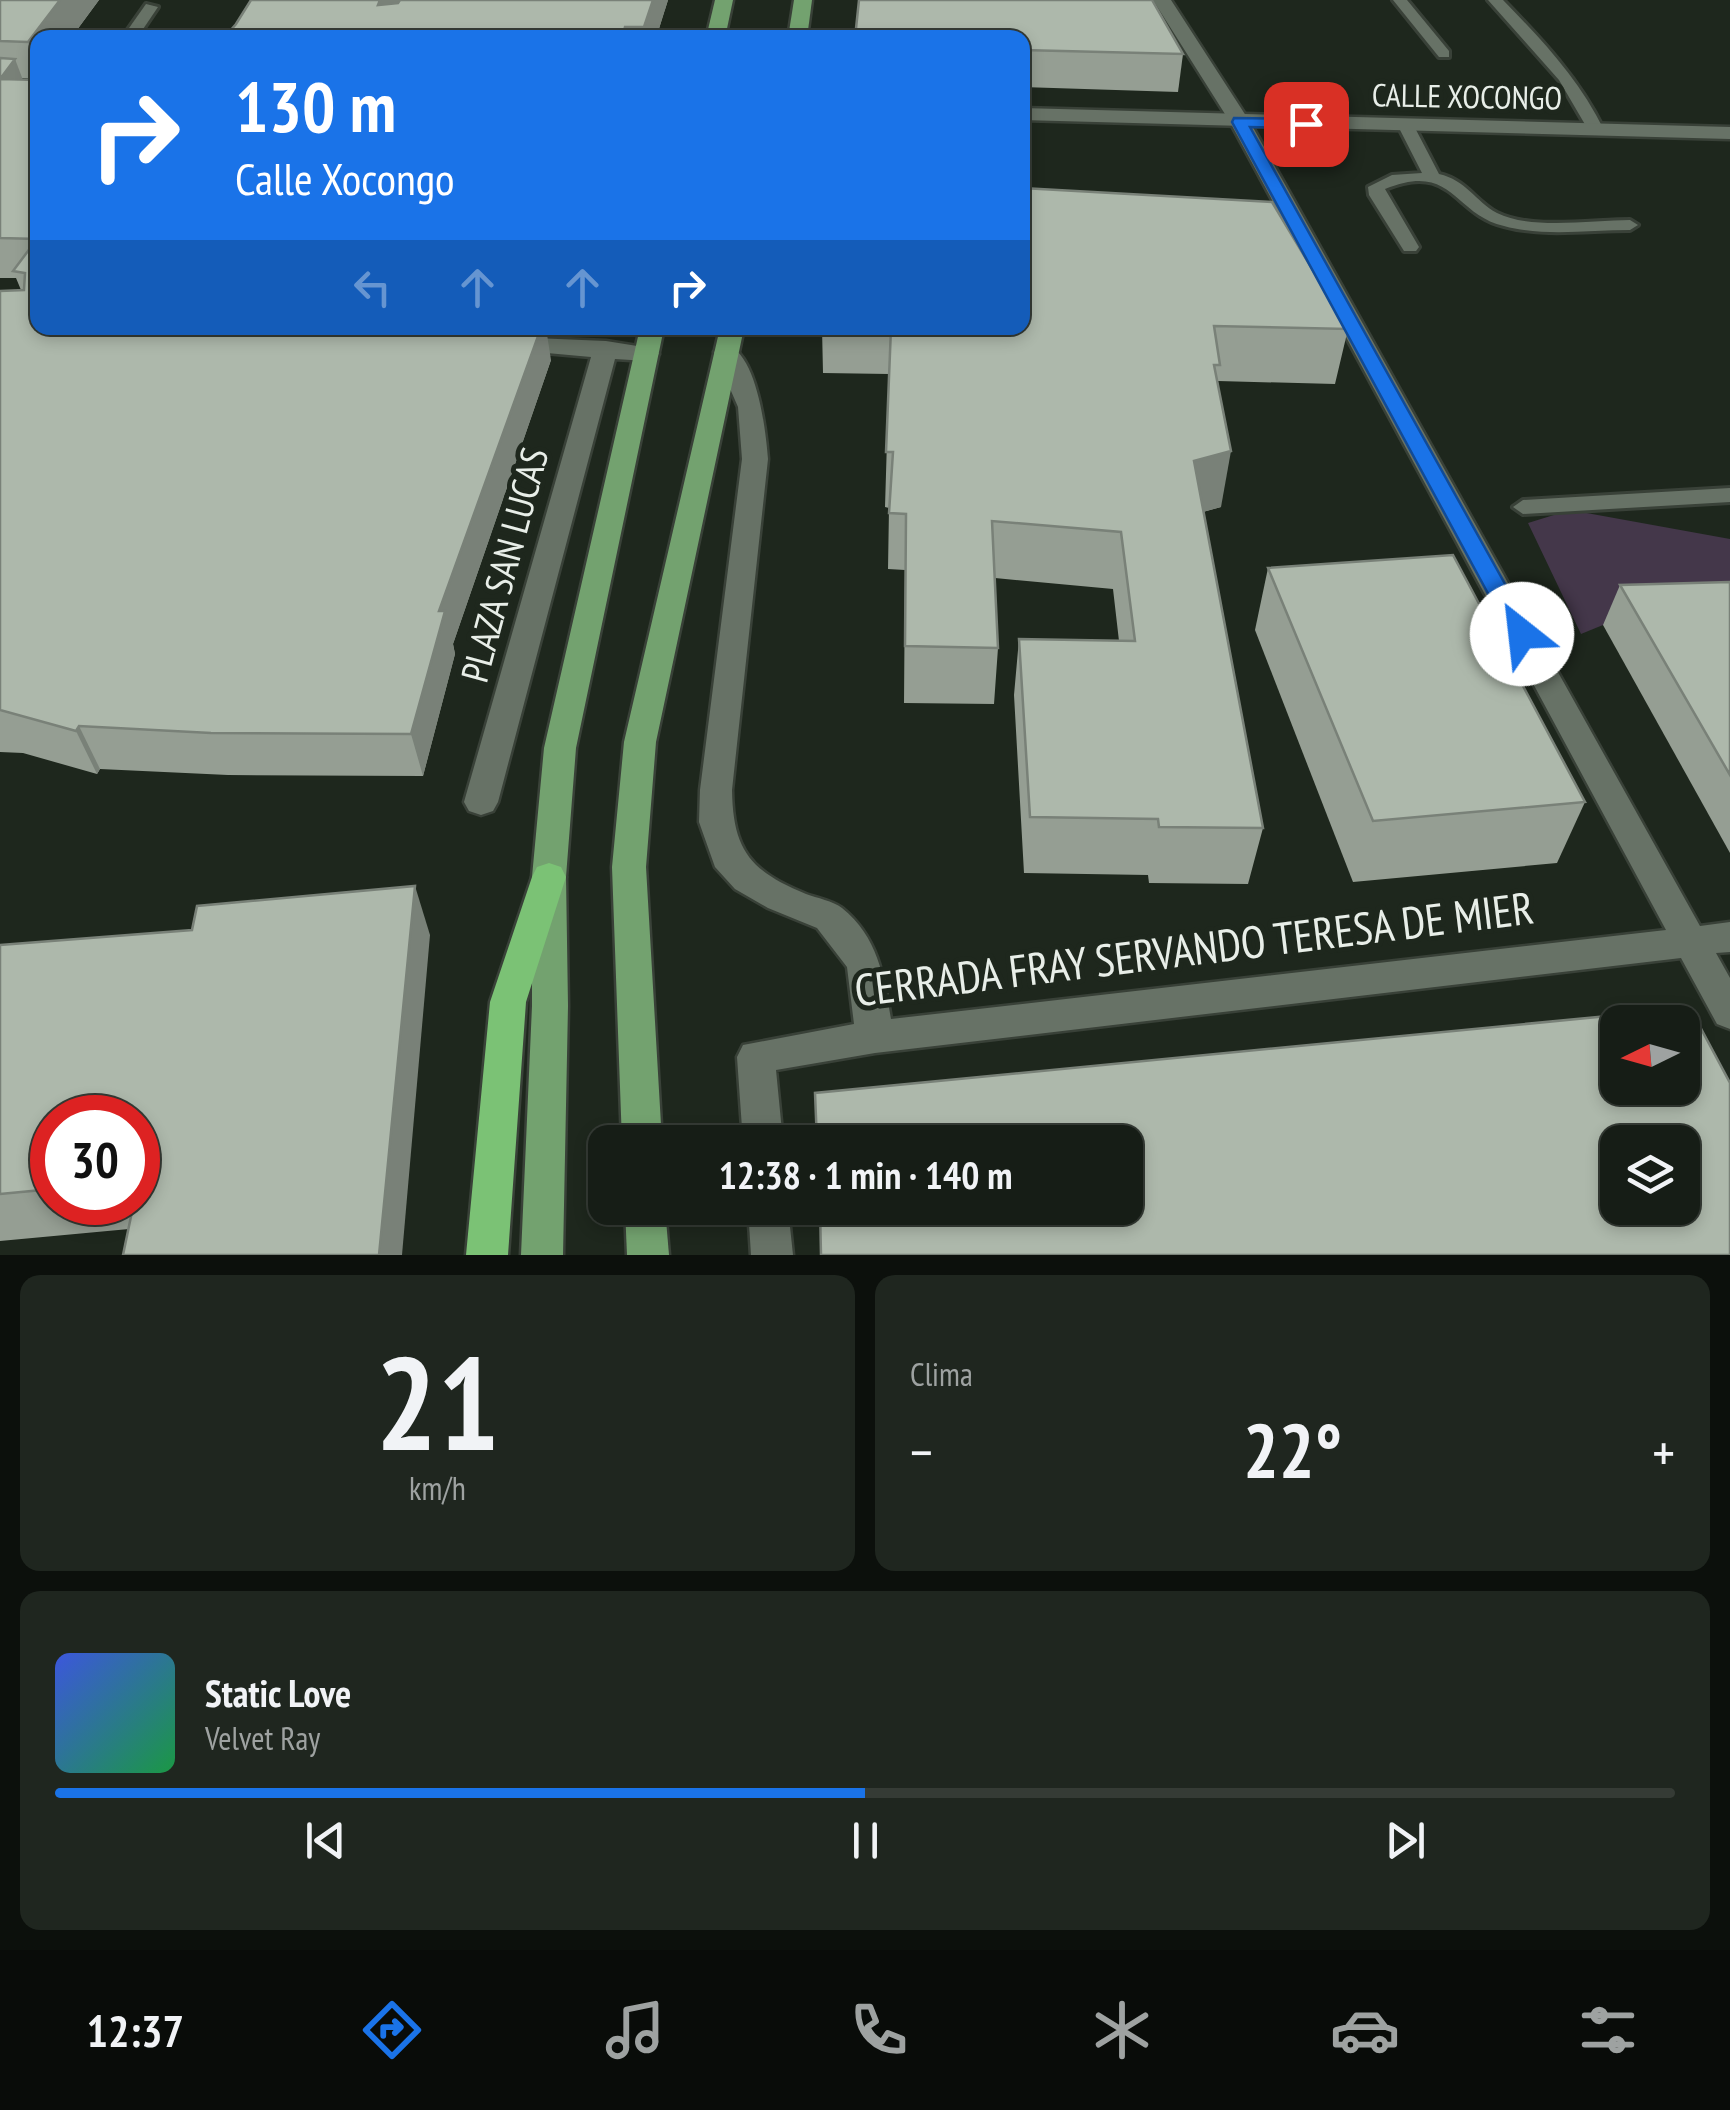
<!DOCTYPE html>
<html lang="es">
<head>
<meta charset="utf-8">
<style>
	body { margin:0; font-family:"PT Sans Narrow",sans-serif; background:#1f261f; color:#f1f3f6; height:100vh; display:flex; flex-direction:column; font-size:38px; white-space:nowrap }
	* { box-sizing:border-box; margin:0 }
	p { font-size:32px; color:#9ea2a1 }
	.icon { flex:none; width:55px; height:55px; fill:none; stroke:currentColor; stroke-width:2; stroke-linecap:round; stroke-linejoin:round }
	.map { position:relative; height:1255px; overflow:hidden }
	.details { display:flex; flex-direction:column; gap:20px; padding:20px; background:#0c100c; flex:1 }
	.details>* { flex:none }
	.hud { position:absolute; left:30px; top:30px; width:1000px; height:305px; border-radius:20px; box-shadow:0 5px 15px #0003,0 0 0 2px #353b35; background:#1a73e8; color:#fff; overflow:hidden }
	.needle { width:65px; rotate:265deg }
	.tools { position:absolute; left:1600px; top:1005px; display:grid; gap:20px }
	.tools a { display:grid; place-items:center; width:100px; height:100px; border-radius:20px; background:#161d16; box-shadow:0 5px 15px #0003,0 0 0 2px #353b35; font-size:50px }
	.speed { position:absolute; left:30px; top:1095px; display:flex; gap:20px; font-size:50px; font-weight:700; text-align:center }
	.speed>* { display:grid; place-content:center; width:130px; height:130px; border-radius:50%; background:#161d16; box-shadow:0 5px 15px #0003,0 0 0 2px #353b35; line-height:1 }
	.speed .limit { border:15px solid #d22; background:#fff; color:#111 }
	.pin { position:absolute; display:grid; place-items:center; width:85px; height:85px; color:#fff; margin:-42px; border-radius:20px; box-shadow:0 5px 15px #0006 }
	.me { position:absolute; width:110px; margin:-55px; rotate:331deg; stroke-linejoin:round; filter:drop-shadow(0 0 8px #0008) }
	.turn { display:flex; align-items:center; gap:35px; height:210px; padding:0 40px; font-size:45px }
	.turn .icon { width:130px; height:130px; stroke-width:2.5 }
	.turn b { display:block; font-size:70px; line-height:85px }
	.lanes { display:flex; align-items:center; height:95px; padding:0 40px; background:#0003; justify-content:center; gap:50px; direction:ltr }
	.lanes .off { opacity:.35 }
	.big { font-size:75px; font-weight:700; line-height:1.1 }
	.details .widget { flex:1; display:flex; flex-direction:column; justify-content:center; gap:15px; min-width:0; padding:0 35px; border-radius:20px; background:#1f261f }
	.details .dial { align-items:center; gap:0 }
	.dial b { font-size:130px; line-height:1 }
	.song { display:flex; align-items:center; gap:30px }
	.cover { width:120px; height:120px; border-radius:15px; background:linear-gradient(135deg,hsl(230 70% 55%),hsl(140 70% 35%)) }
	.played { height:10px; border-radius:5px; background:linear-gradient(90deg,#1a73e8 50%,#353b35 50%) }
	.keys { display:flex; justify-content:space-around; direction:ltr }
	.heat { display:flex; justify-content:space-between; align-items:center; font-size:55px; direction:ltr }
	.details .tiles { flex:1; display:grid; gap:20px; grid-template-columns:1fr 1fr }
	.widget:last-child { grid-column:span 2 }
	.trip { position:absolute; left:588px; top:1125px; width:555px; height:100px; border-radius:20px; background:#161d16; box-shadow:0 5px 15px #0003,0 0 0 2px #353b35; font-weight:700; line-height:100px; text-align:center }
	.menu { display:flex; height:160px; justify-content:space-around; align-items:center; background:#090c09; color:#9ea2a1 }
	.menu .icon { width:70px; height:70px }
	.menu .active { color:#1a73e8 }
	.menu b { font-size:45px; color:#f1f3f6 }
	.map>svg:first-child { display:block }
</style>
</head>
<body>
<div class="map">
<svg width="1730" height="1255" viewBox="0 0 1730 1255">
	<rect width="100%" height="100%" fill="#1e271d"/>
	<path fill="#44374a" d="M1570 510 1730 539V621L1603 625 1581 634 1528 523Z"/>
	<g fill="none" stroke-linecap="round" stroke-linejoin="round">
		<defs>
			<g id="lane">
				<path d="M1393 0H1407L1449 51V57H1439Z"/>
				<path d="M1488 0H1503C1542 40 1579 79 1604 130L1602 133H1590L1559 80Z"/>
				<path d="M146 4 158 7 137 38H122Z"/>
				<path d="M1406 121 1414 126 1439 174C1466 180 1475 201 1497 213 1530 230 1593 220 1630 220L1638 225 1630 230C1589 230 1544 237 1504 226 1453 214 1453 161 1385 189L1419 247 1416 251H1404L1369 195 1368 187 1392 175 1422 173 1398 126Z"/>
				<path d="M1730 488V502L1523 514 1513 507 1523 500Z"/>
			</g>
			<g id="street">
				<path d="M1153 0H1171L1250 122 1700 926 1730 922V952L1716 953 1730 978V1029L1717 1024 1681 958 875 1053 776 1070 783 1142H743L737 1057 743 1045 854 1024 847 967 817 928 768 908 735 889 715 867 699 822 700 790 742 459 738 407 714 352 726 345C757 352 766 432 768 459L732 790C733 850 750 871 806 894 817 898 833 901 842 908 878 937 884 977 891 1019L1666 930 1230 122Z"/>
				<path d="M510 337 606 341 656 349 659 354 647 361 615 359 498 802 493 811 481 815 469 811 464 802 591 357 501 349 498 344Z"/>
				<path d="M748 1208H788L793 1255H751Z"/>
			</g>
			<path id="secondary" d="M1022 108 1730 127V139L1022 120Z"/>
			<g id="primary">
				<path d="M715 0H733L725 38H706Z"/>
				<path d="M794 0H812L807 38H788Z"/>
				<path d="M640 328H664L576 748 566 877 568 1006 563 1255H521L532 1006V877L544 748Z"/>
				<path d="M720 328H744L656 742 646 867 662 1142H622L612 867 624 742Z"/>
				<path d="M625 1208H665L669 1255H627Z"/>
			</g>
			<path id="highway" d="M549 863 561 867 566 877 526 1002 508 1255H466L490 1002 532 877 537 867Z"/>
		</defs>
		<use href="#lane" stroke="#394138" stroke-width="6"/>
		<use href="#street" stroke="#394138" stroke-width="5"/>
		<use href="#secondary" stroke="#394138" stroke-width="5"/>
		<use href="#primary" stroke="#394138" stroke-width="5"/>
		<use href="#highway" stroke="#394138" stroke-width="5"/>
		<use href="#lane" fill="#677266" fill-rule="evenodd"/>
		<use href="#street" fill="#677266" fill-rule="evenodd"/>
		<use href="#secondary" fill="#677266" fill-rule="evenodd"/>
		<use href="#primary" fill="#73a26f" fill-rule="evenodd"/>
		<use href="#highway" fill="#7bc275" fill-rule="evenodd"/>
	</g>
	<g fill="#959e93" fill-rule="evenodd">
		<path d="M0 0H99L71 38H38V79L22 78V80H38V328L551 360 453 644 455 654 423 776 228 775 100 769 97 774 23 753 0 752V291L21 290 16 278H0Z"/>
		<path d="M668 0 656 38H224Z"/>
		<path d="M1022 38 1183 54 1178 92 1022 87Z"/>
		<path d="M1022 188 1348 329 1335 384 1218 381 1221 507 1203 512 1263 828 1248 884 1149 883 1148 875 1024 873 1014 695 1019 639 1119 641 1113 589 995 578 998 648 994 704 904 703 905 570 888 569 889 508 885 507 889 374 823 373 822 328H1022Z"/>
		<path d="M1268 568 1585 802 1557 863 1353 882 1255 630Z"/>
		<path d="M1730 582V853L1603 625 1620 585Z"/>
		<path d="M430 935 129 1229 0 1241V945ZM52 1118H138V1202H52Z"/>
	</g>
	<g fill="#798178">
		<path d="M60 0H99L71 38H38V69L28 42Z"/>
		<path d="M380 0H401L387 38 378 5Z"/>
		<path d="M653 0H668L656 38H644V27Z"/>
		<path d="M15 59 29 96 0 79Z"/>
		<path d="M541 328H546L551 360 453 644 455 654 423 776 411 734 439 611Z"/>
		<path d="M1231 451 1221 507 1184 517 1194 461Z"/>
		<path d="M79 726 100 769 97 774 76 731Z"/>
		<path d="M415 886 430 935 402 1255H379Z"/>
	</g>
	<g fill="#adb8ab" stroke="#798178" stroke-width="2.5" fill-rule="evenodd">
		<path d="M0 0H60L28 42 0 41Z"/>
		<path d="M251 0H380L378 5 398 3 400 0H653L644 27H625L622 38H224L236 24Z"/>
		<path d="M859 0H1152L1183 54 1022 50V38H855Z"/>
		<path d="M0 58 15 59 0 79 38 80V328H541L439 611H445L411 734 211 733 79 726 76 731 0 710V291L24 290 25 273 13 271 37 239 0 238Z"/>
		<path d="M1022 188 1272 202 1348 329 1214 326 1220 365H1214L1231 451 1194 461 1263 828 1159 827 1158 819 1030 817 1019 639 1135 641 1121 532 992 521 998 648 905 646 906 514 889 513 893 452H886L891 328H1022Z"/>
		<path d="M1453 555 1585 802 1373 821 1268 568Z"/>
		<path d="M1730 582V775L1620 585Z"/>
		<path d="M415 886 379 1255H123L134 1202H138L139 1181H138V1118H52V1189L0 1194V945L192 930 197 906Z"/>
		<path d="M1690 1008 1730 1083V1255H821L820 1208H1125V1142H817L815 1093ZM1618 1022H1682V1088H1618ZM1618 1142H1682V1208H1618Z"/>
	</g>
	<path fill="#1a73e8" stroke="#114b97" stroke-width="2.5" d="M1234 118 1306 119 1314 124 1306 128 1250 127 1533 634 1530 639 1522 641 1510 634 1232 122Z"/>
	<g text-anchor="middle" stroke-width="10" stroke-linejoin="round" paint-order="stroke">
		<g font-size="32" fill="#e8eee8" stroke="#1e271d">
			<text transform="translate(1467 97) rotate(1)" y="11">CALLE XOCONGO</text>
		</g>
		<g font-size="38" fill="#e8eee8" stroke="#1e271d">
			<text transform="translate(505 565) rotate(-75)" y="13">PLAZA SAN LUCAS</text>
		</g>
		<g font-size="45" fill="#e8eee8" stroke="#1e271d">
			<text transform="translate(1194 949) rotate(-7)" y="16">CERRADA FRAY SERVANDO TERESA DE MIER</text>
		</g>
	</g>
</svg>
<div class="tools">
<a><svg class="needle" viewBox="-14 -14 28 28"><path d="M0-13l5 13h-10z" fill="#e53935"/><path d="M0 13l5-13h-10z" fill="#9ea2a1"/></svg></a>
<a><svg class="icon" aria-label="layers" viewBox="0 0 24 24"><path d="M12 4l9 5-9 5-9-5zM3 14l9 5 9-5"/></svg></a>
</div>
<div class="speed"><div class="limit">30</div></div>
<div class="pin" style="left:1306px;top:124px;background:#d93025"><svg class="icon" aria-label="arrive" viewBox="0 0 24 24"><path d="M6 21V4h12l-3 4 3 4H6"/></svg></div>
<svg class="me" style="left:1522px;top:634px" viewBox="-20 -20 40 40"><circle r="19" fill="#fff"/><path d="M0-13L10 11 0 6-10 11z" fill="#1a73e8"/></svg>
<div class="trip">12:38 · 1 min · 140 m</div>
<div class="hud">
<div class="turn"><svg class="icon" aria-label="right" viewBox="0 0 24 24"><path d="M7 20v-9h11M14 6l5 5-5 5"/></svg><div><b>130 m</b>Calle Xocongo</div></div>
<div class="lanes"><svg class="icon off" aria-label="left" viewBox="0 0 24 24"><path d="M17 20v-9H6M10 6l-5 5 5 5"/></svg><svg class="icon off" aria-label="ahead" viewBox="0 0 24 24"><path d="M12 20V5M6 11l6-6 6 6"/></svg><svg class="icon off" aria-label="ahead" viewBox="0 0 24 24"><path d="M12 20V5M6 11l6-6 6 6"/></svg><svg class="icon" aria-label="right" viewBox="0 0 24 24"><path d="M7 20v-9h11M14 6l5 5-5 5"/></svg></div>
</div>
</div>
<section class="details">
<div class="tiles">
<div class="widget dial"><b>21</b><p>km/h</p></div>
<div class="widget"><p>Clima</p>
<div class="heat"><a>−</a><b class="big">22°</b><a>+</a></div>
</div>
<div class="widget">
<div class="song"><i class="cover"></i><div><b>Static Love</b><p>Velvet Ray</p></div></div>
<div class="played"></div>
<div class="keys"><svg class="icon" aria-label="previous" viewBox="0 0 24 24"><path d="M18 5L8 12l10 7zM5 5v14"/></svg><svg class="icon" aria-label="pause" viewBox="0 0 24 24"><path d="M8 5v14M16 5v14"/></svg><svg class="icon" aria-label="next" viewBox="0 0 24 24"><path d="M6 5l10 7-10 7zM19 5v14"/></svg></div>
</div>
</div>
</section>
<nav class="menu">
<b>12:37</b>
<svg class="icon active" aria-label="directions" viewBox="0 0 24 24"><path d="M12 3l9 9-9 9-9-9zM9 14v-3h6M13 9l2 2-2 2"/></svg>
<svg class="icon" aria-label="music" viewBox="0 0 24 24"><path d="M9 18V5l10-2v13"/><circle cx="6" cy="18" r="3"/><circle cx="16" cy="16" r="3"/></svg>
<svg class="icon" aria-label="phone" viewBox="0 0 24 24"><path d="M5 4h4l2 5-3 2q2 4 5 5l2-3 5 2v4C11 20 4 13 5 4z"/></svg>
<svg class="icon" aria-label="climate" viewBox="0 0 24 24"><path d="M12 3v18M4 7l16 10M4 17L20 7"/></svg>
<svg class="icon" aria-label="car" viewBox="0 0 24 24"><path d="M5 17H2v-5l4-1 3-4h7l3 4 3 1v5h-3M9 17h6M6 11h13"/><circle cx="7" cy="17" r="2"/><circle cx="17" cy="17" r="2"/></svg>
<svg class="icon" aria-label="filters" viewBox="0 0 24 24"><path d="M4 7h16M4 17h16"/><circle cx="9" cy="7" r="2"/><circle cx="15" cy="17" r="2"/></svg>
</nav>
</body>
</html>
